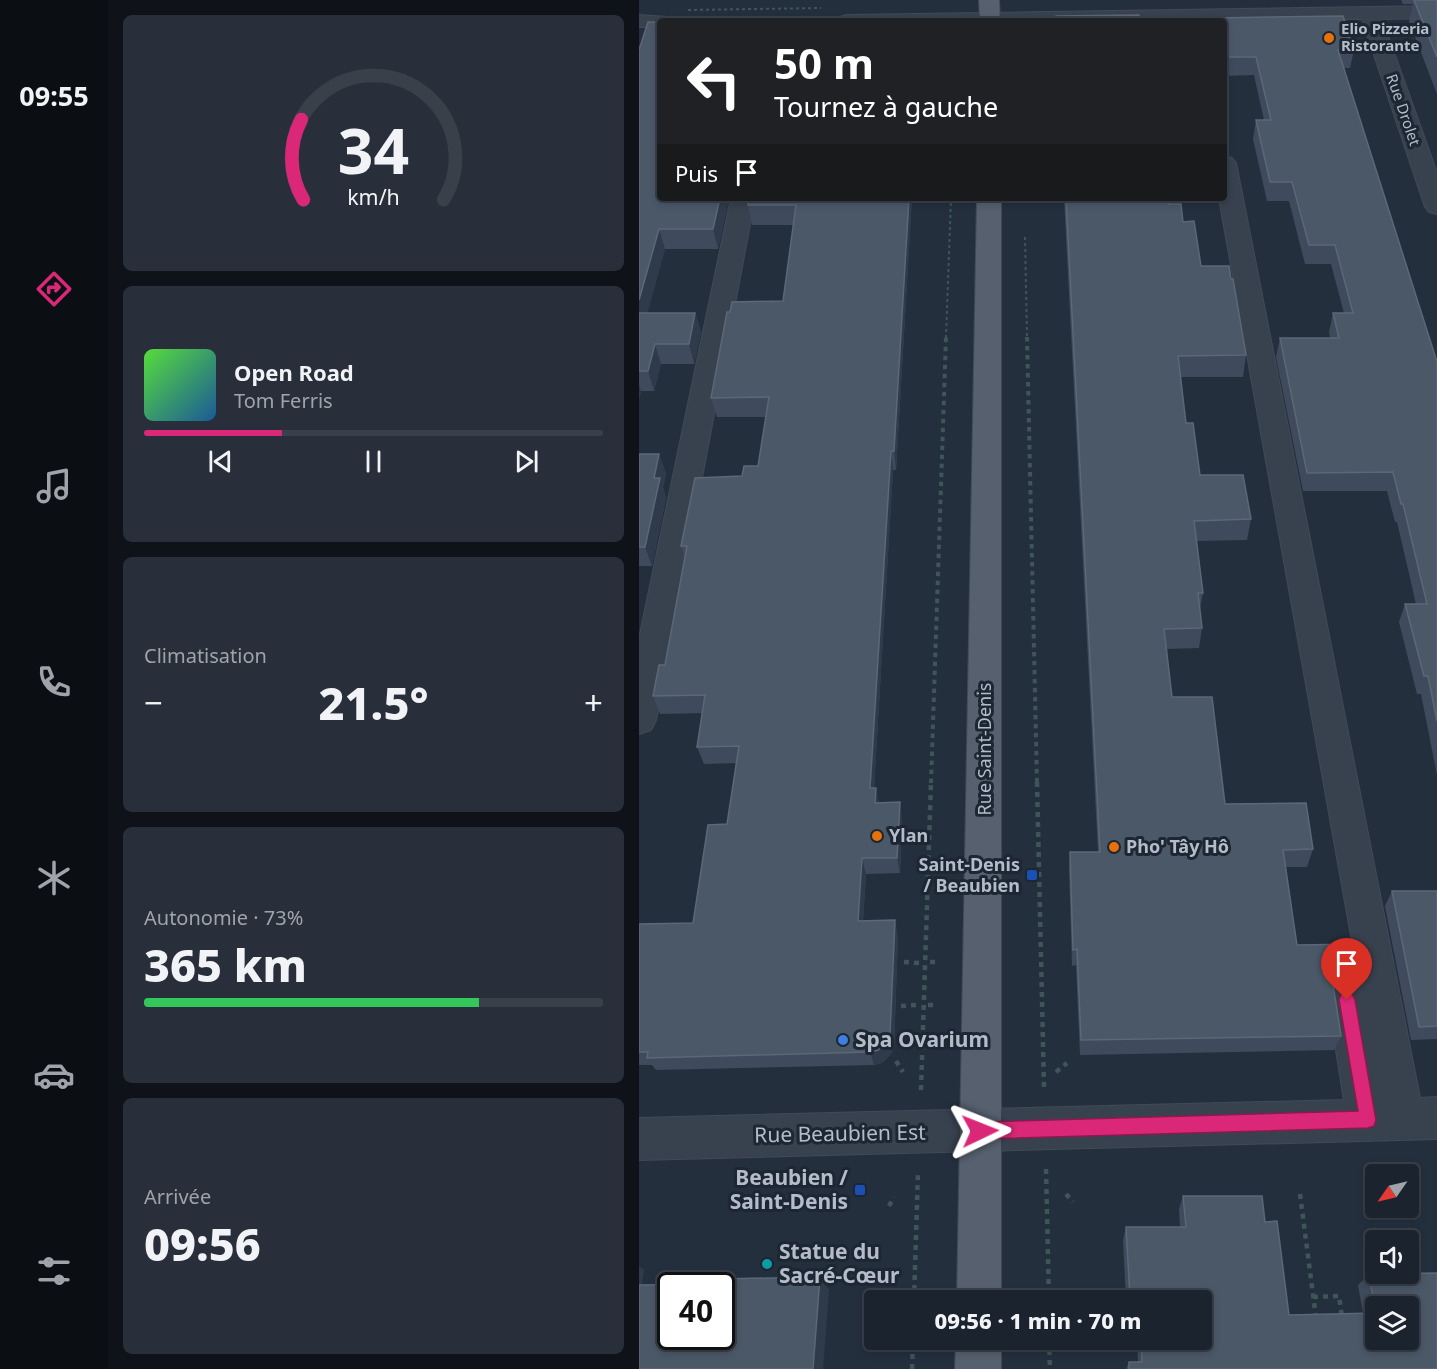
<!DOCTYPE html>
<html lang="fr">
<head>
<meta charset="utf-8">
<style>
	body { margin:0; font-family:"Noto Sans",sans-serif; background:#282f3a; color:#f1f3f6; height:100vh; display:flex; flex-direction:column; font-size:22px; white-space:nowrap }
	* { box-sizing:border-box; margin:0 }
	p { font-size:20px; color:#a0a4aa }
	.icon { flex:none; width:33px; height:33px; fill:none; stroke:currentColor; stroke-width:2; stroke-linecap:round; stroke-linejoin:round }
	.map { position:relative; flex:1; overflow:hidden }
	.details { display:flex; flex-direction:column; gap:15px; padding:15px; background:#0f1319; width:531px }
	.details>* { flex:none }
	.hud { position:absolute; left:18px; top:18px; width:570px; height:183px; border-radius:6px; box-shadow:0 3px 9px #0003,0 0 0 2px #39404a; background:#202124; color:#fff; overflow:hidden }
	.needle { width:39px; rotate:236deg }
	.buttons { position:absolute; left:726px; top:1164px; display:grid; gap:12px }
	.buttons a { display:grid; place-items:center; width:54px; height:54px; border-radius:6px; background:#1b232e; box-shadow:0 3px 9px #0003,0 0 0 2px #39404a; font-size:30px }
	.speed { position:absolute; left:18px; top:1272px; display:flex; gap:12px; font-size:30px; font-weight:700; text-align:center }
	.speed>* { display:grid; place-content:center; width:78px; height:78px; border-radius:50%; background:#1b232e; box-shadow:0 3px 9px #0003,0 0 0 2px #39404a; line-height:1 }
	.speed .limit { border:3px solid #111; border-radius:9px; background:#fff; color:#111 }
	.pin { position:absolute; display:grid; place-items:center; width:51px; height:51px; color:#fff; margin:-62px -26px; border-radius:50% 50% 50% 0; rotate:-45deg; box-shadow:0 0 6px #0007 }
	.pin .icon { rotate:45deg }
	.me { position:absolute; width:66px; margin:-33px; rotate:88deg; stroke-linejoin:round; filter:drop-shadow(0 0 4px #0008) }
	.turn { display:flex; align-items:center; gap:21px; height:126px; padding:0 18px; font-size:27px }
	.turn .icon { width:78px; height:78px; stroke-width:2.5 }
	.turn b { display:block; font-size:42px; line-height:51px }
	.then { display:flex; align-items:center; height:57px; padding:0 18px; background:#0003; gap:12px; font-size:22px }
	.big { font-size:45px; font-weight:800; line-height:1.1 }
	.details .card { flex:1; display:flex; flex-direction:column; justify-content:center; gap:9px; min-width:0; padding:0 21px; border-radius:9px; background:#282f3a }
	.details .dial { align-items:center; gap:0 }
	.dial svg { height:156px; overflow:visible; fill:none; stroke:#39404a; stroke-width:7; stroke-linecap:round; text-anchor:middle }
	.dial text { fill:#f1f3f6; stroke:none }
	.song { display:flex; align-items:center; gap:18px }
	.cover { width:72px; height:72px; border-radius:9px; background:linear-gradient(135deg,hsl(110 70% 55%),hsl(210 70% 35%)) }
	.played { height:6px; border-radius:3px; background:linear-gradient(90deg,#db2777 30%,#39404a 30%) }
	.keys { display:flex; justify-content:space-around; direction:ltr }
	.heat { display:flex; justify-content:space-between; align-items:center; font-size:33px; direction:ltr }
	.charge { height:9px; border-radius:4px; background:linear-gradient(90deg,#34c759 73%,#39404a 0) }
	.trip { position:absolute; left:225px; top:1290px; width:348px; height:60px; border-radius:6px; background:#1b232e; box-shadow:0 3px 9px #0003,0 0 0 2px #39404a; font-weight:800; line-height:60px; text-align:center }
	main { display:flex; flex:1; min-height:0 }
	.tab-bar { display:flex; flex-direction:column; width:108px; justify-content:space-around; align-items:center; background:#0b0e12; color:#a0a4aa }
	.tab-bar .icon { width:42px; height:42px }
	.tab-bar .active { color:#db2777 }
	.tab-bar b { font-size:27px; color:#f1f3f6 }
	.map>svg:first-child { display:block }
</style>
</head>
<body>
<main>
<nav class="tab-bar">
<b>09:55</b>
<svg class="icon active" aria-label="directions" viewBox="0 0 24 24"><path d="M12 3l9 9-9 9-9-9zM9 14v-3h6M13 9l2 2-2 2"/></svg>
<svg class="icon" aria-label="music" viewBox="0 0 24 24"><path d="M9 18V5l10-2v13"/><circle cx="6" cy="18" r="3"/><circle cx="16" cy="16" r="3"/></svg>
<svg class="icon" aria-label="phone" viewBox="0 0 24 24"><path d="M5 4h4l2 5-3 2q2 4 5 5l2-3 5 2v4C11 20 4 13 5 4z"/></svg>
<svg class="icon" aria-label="climate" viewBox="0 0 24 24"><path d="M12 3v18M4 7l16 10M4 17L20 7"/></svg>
<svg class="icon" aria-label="car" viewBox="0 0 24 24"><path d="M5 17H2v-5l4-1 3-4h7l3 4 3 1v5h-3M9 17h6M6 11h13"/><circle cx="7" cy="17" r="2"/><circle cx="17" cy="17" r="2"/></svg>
<svg class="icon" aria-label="filters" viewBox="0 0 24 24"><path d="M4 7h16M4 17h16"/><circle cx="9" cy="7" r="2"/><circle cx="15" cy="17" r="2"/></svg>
</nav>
<section class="details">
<div class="card dial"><svg viewBox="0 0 100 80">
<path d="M14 69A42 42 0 1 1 86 69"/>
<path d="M14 69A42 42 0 0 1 13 28" stroke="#db2777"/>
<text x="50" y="56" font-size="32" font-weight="700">34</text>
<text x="50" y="72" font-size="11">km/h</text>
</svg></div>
<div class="card">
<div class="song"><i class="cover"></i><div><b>Open Road</b><p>Tom Ferris</p></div></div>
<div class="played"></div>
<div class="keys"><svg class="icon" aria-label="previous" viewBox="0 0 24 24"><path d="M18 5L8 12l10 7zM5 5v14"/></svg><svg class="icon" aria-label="pause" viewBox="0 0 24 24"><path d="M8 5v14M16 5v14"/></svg><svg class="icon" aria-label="next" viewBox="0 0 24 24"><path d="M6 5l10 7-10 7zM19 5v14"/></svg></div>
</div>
<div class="card"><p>Climatisation</p>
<div class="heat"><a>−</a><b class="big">21.5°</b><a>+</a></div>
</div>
<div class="card"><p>Autonomie · 73%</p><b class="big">365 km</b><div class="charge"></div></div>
<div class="card"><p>Arrivée</p><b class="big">09:56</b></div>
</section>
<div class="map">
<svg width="798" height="1369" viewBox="0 0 798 1369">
	<rect width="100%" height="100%" fill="#242f3e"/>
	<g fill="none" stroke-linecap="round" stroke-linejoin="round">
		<defs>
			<g id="minor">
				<path d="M798 6V18L743 19 798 173V214L790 212 786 207 723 19 198 21 201 17 208 15Z"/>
				<path d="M0 15 28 17 31 21H21V27H0Z"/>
				<path d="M585 156 593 158 597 163 781 1098 798 1097V1139L0 1160V1118L705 1100 689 1000 694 987 708 981 721 986 580 198H585Z"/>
				<path d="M92 198H116L17 720 12 730 0 734V639Z"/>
			</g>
			<g id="major">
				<path d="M340 0H360L361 21H341Z"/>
				<path d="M338 198H362V1300H318Z"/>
				<path d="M317 1340H362V1369H316Z"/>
			</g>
		</defs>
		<use href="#minor" stroke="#414a57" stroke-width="2"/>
		<use href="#major" stroke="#414a57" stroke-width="2"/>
		<g stroke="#3f5557" stroke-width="2" stroke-dasharray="3 3" stroke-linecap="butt">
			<path d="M49 10 182 8"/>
			<path d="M386 237 388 338"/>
			<path d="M307 338 312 198"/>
		</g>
		<g stroke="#3f5557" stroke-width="4" stroke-dasharray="4.5 4.5" stroke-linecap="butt">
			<path d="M388 337 398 783"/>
			<path d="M292 783 307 337"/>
		</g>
		<g stroke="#3f5557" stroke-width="4.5" stroke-dasharray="5 5" stroke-linecap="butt">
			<path d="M398 782 405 1087"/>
			<path d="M265 962 280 963"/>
			<path d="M291 962H296"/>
			<path d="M289 1005H295"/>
			<path d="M262 1006 277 1005"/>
			<path d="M257 1061 264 1072"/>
			<path d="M417 1072 428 1063"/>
			<path d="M282 1090 292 782"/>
			<path d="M407 1169 410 1300"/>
			<path d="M427 1194 434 1202"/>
			<path d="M661 1194 677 1318"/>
			<path d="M250 1206 255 1197"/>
			<path d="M674 1297 700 1296 703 1317"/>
			<path d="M275 1300 279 1172"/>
			<path d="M410 1340 411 1369"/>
			<path d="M273 1369 274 1340"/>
		</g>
		<use href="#minor" fill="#38414e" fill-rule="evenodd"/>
		<use href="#major" fill="#56606e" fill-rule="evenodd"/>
	</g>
	<g fill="#3f4b5c">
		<path d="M762 0H798V94L770 21 774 4H764Z"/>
		<path d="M573 18 715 50 711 68H705L798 362V775L782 694H778L760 622 766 604H777L758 522H756L748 491H664L637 357 641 338H691L690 332 694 313H705L692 264H666L650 201H628L614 139 617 120H625L615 75 585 76V21H573Z"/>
		<path d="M0 50 21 198H90L79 249H26L8 313H56L62 332 55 364H22L15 391H2L0 399Z"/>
		<path d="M273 198 257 470H254L235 788 240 802 263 819 261 873 227 874 224 921 259 935 255 1048 252 1054 243 1063 235 1065 17 1070 13 1065H0V924L54 923 88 824 97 763 65 764 58 747 64 713 21 714 14 696 26 665 46 557 42 546 103 476 119 466 127 417H78L72 398 144 301 155 225H113L109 205Z"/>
		<path d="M425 198H530V204L544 222 562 266 592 279 607 355 604 377H542L547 423 561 475 612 519 608 540 558 541 564 593 561 609 563 628 560 648 528 649 533 697 586 804 674 849 668 867H647L658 945 726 967 718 982 707 979 694 984 702 1036 695 1050 441 1055 437 965 433 966 430 869 431 852H459Z"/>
		<path d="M0 454H20L27 474 24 487 27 498 13 566H0Z"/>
		<path d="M753 891H798V1039L772 1040 746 906Z"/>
		<path d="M544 1196 626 1222 650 1315 724 1313 719 1285 730 1274 798 1369H487L490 1362H499L498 1340H562V1300H487L484 1240 487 1227H541L540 1209Z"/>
	</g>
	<g fill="#2f3b4b">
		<path d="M81 198H90L79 249 74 229Z"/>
		<path d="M270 198H273L257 470 255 451Z"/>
		<path d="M20 229 26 249 3 333 0 325V300Z"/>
		<path d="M56 313 62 332 55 364 50 344Z"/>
		<path d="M16 344 22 364 15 391 9 371Z"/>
		<path d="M0 385 2 391 0 399Z"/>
		<path d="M252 451 254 470 234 805 231 788Z"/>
		<path d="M20 454 27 474 24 487 27 498 13 566 6 547 15 478Z"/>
		<path d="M237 788 240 804 236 803Z"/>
		<path d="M261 802 263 819 261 873 258 858Z"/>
		<path d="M223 858 227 874 223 936 219 921Z"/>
		<path d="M256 920 259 935 255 1048 252 1054 243 1063 235 1065 231 1052Z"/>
		<path d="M715 963 707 979 693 985 701 969Z"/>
		<path d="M0 1266 5 1270 1 1298 0 1297Z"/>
		<path d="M181 1277 190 1290 184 1369H174Z"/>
	</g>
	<g fill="#4b5868" stroke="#5c6777" stroke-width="1.5" fill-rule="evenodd">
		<path d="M775 0H798V57Z"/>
		<path d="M500 15 501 21H417V16Z"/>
		<path d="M704 16 715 50H699L798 362V721L789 676H785L766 604H788L764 504H762L754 472 668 473 641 338H700L694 313H714L696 245H670L653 182H631L617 120H632L617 57H585V21H574L573 18Z"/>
		<path d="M280 19V21H192V20Z"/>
		<path d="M9 22H21V198H81L74 229H20L0 300V50Z"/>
		<path d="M110 198H270L255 451H252L231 788H237L236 803 261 802 258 858H223L219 921 256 920 251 1035 249 1041 239 1050 231 1052 8 1058 9 1052H0V924L54 923 69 825 88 824 100 746 58 747 66 695 14 696 20 665H26L48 546H42L56 478 103 476 105 466H119L130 397 72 398 88 312H91L93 302 144 301 157 205H109Z"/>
		<path d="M427 198H530V204H542L544 222 555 221 562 266H590L592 279H594L607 355 539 356 547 423H554L561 475H604L612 519 555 521 564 593H559L563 628 525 629 533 697H573L586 804 667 803 674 849 644 850 658 945 722 944 726 967 715 963 701 969 694 984 702 1036 442 1040 438 949 434 950 431 852H461Z"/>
		<path d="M0 313H56L50 344H16L9 371H0Z"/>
		<path d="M0 454H20L15 478H21L6 547H0Z"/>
		<path d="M753 891H798V1026L780 1027Z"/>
		<path d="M544 1196H623L626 1222 638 1221 650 1315 736 1313V1340H770V1306H736V1310L730 1274 798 1273V1369H490V1362H503L502 1340H562V1300H500V1297H491L487 1227H547Z"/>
		<path d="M181 1277 174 1369H0V1285L80 1284V1279ZM32 1286H82V1336H32Z"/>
	</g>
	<path fill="#db2777" stroke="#8e194d" stroke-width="1.5" d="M708 992 713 994 716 1000 737 1120 735 1126 729 1128 341 1139 335 1137 332 1131 335 1125 341 1122 719 1111 700 1000 702 994Z"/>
	<g fill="#e8710a" stroke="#1d2633" stroke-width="2">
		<circle cx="690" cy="38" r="6"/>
		<circle cx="238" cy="836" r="6"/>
		<circle cx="475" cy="847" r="6"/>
	</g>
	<g fill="#1a4fb4" stroke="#1d2633" stroke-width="2">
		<rect x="387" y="869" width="12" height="12" rx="3"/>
		<rect x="215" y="1184" width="12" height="12" rx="3"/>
	</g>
	<circle fill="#3f7fe0" stroke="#1d2633" stroke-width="2" cx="204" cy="1040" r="6"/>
	<circle fill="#0f9aa8" stroke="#1d2633" stroke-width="2" cx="128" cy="1264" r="6"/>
	<g text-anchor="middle" stroke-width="6" stroke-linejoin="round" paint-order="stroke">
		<g font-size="15" font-weight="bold" fill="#b4bcc9" stroke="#1d2633" text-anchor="start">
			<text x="702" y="34">Elio Pizzeria<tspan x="702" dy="17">Ristorante</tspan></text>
		</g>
		<g font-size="15" fill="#b4bcc9" stroke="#1d2633">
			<text transform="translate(764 110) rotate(71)" y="5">Rue Drolet</text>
		</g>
		<g font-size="18" fill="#b4bcc9" stroke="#1d2633">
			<text transform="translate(346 749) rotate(-90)" y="6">Rue Saint-Denis</text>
		</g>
		<g font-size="18" font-weight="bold" fill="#b4bcc9" stroke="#1d2633" text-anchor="start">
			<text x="250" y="842">Ylan</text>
			<text x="487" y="853">Pho' Tây Hô</text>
			<text x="381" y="871" text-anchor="end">Saint-Denis<tspan x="381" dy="21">/ Beaubien</tspan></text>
		</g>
		<g font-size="21" font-weight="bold" fill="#b4bcc9" stroke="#1d2633" text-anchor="start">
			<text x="216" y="1047">Spa Ovarium</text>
			<text x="209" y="1185" text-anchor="end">Beaubien /<tspan x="209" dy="24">Saint-Denis</tspan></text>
			<text x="140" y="1259">Statue du<tspan x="140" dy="24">Sacré-Cœur</tspan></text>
		</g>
		<g font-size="21" fill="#b4bcc9" stroke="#1d2633">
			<text transform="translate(201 1134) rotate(-1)" y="7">Rue Beaubien Est</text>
		</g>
	</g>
</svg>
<div class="buttons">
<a><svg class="needle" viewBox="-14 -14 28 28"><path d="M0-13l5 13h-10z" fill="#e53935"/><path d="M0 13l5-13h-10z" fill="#a0a4aa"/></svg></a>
<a><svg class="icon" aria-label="sound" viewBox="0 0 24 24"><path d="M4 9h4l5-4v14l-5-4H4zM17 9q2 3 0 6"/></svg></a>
<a><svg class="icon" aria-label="layers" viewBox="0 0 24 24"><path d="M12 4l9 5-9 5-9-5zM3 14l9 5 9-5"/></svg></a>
</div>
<div class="speed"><div class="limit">40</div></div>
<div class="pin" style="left:708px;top:1000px;background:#d93025"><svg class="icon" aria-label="arrive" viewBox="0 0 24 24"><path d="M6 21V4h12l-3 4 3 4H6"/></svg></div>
<svg class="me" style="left:341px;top:1131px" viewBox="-20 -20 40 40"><path d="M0-17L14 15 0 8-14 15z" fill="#db2777" stroke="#fff" stroke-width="4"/></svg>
<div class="trip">09:56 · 1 min · 70 m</div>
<div class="hud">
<div class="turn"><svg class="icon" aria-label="left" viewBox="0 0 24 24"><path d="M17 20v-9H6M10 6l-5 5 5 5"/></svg><div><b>50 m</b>Tournez à gauche</div></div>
<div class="then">Puis<svg class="icon" aria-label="arrive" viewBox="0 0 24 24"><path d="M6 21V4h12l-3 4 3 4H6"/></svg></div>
</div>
</div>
</main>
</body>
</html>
